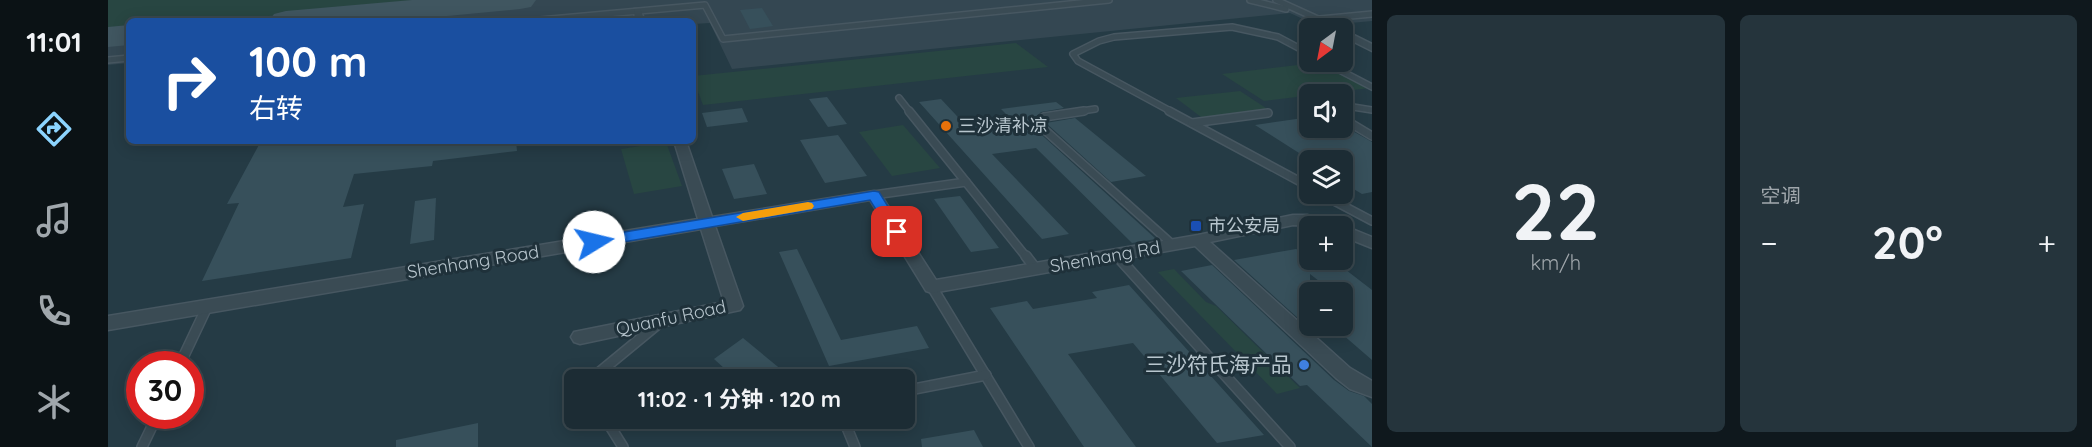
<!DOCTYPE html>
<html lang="zh">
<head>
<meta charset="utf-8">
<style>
	body { margin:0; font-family:Quicksand,"Noto Sans SC",sans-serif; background:#25343c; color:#f1f3f6; height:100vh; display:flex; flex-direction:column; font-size:22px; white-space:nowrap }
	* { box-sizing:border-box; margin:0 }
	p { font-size:20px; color:#a0a7ac }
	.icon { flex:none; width:33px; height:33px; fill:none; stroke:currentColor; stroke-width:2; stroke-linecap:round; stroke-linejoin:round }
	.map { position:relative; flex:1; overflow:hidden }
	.details { display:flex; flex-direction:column; gap:15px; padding:15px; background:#0f181d; width:720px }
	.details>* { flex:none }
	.guide { position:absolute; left:18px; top:18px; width:570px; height:126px; border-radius:9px; box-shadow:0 3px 15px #0003,0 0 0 2px #3a484f; background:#1a4fa0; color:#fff; overflow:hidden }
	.needle { width:39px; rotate:212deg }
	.tools { position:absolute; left:1191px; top:18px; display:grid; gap:12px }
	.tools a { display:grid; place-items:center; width:54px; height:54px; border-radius:9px; background:#1c2c34; box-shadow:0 3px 15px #0003,0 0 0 2px #3a484f; font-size:30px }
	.speed { position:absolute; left:18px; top:351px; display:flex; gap:12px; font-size:30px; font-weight:700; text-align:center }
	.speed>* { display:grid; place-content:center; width:78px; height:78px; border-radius:50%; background:#1c2c34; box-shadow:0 3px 15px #0003,0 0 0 2px #3a484f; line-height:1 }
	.speed .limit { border:9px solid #d22; background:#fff; color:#111 }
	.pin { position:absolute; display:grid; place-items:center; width:51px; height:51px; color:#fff; margin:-26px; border-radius:12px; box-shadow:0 3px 9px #0006 }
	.me { position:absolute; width:66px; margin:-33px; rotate:81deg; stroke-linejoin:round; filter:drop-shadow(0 0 4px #0008) }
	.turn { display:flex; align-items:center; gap:21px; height:126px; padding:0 24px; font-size:27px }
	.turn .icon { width:78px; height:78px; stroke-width:2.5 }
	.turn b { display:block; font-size:42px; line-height:51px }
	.big { font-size:45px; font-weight:700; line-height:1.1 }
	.details .widget { flex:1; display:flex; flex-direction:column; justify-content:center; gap:9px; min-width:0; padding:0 21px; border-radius:9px; background:#25343c }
	.details .dial { align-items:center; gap:0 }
	.dial b { font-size:78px; line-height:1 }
	.heat { display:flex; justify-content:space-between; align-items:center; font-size:33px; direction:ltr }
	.details .tiles { flex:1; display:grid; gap:15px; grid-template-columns:repeat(2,1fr) }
	.trip { position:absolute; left:456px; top:369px; width:351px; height:60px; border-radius:9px; background:#1c2c34; box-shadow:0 3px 15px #0003,0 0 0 2px #3a484f; font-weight:700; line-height:60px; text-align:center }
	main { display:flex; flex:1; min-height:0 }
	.dock { display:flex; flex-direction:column; width:108px; justify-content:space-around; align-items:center; background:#0b1215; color:#a0a7ac }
	.dock .icon { width:42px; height:42px }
	.dock .current { color:#8cd4fe }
	.dock b { font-size:27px; color:#f1f3f6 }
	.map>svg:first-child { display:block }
</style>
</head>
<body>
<main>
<nav class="dock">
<b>11:01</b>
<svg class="icon current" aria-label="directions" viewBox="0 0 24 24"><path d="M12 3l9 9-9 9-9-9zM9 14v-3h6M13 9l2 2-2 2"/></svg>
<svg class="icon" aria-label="music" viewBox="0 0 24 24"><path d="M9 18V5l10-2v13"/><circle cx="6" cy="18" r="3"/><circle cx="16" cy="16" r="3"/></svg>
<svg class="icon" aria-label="phone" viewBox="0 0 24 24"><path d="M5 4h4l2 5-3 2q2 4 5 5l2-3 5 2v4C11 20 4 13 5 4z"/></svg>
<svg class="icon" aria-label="climate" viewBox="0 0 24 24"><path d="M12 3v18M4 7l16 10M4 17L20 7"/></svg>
</nav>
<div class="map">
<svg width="1264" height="447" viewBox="0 0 1264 447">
	<rect width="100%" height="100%" fill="#253b45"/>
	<path fill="#344752" d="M0 0H1264V21L1210 26 1182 13 624 69 602 23 585 24V21H503L501 18 470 21H21V63L0 65Z"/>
	<g fill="#284642">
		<path d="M0 0H346L102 21H21V28L0 30Z"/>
		<path d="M908 43 940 67 595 105 585 78V76Z"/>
		<path d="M1215 62 1262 88 1156 101 1114 74Z"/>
		<path d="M1132 91 1164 112 1097 120 1068 98Z"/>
		<path d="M795 125 832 168 784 176 751 132Z"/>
		<path d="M558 142 574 186 526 194 513 149Z"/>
		<path d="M1066 269 1098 302 1108 306 1192 388 1169 394 1050 272Z"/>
	</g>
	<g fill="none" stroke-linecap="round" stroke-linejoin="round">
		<g fill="#405660" fill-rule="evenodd">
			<path d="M304 0H428L423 7 412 9 287 21H161L166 14 178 11Z"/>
			<path d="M21 25V45L0 47V27Z"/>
		</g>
	</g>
	<g fill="#37505b">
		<path d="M654 8 665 26 642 29 632 10Z"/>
		<path d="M719 97 739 124 720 127 701 99Z"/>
		<path d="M833 99 862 130 907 123 893 109 948 102 956 108 933 112 924 121 925 127 1048 239 1024 243 928 148 884 154 961 234 934 239 811 102Z"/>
		<path d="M634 108 640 122 599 127 594 113Z"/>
		<path d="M1202 117V128H1234V125L1264 142V192L1254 194 1234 182V160H1202L1147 125Z"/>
		<path d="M967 118 1038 176 1003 182 938 123Z"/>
		<path d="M730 135 759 176 717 183 692 140Z"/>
		<path d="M153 141H408L409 151 325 161 324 166 246 174 235 207 256 204 243 258 94 281 131 203 119 204Z"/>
		<path d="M646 164 659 194 626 199 614 169Z"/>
		<path d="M852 196 891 248 863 252 826 199Z"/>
		<path d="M328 198 326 240 302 244 307 201Z"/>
		<path d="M689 249 733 340 809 326 821 348 721 366 671 252Z"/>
		<path d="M1188 249 1202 254V260H1219L1229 263 1264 290V360L1234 334V292H1225L1202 274V329L1126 260Z"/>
		<path d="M1104 265 1226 380 1241 391 1256 396 1264 404V447L1199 385 1192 386 1073 271Z"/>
		<path d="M1021 285 1156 435 1109 443 1025 343 960 354 1028 447H976L882 308 919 301 925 309 989 298 984 292Z"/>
		<path d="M635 338 686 380H629L606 359Z"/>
		<path d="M370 423V447H288V440Z"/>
		<path d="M866 430 875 447H814L813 439Z"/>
	</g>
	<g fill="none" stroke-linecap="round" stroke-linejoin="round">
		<defs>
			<g id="lane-far2">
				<path d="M1142 0 1178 9"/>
				<path d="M1168 0 1223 25"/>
				<path d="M1212 19 1264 14"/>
				<path d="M421 21 597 5 615 39 1001 0"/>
				<path d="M0 60 21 58"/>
				<path d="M1216 62 1264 87"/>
				<path d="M791 98 802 112"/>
				<path d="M1234 109 1245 107 1264 110"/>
				<path d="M967 112 987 109"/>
				<path d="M1064 112 970 61 965 54 991 41 1006 37 1124 27 1170 37 1202 54"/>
			</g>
			<g id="lane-far1">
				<path d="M801 111 858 182"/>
				<path d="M976 111 936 117 929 123 1065 245"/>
				<path d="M1061 111 1202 187"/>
				<path d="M1234 118 1264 136"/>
				<path d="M1084 123 1160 113"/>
				<path d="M1213 194 1264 221"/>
				<path d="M766 195 858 182 919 258"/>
				<path d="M1008 255 1010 258"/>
			</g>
			<g id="lane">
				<path d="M918 256 928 269"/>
				<path d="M1009 256 1182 447"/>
				<path d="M824 287 921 447"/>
				<path d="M72 364 99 307"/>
				<path d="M482 380 550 324"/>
				<path d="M796 391 878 375"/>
				<path d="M497 418 515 447"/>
				<path d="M735 418 747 447"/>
				<path d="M34 447 49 416"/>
			</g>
			<g id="street">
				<path d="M526 9H532L537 21H527Z"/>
				<path d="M1234 29 1264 44V51L1234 36Z"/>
				<path d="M566 141H578L604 217 766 191 771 192 828 280 1090 235 1185 215H1199L1229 223 1231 226 1239 227 1264 237V248L1234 236V226L1185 225 1102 242 1242 368 1264 381V397L1242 389 1228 378 1087 246 824 293 818 291 762 200 607 226 635 306 632 310 472 344 466 342 463 337 466 332 616 302 593 229 0 330V316L590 219Z"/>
			</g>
		</defs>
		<use href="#lane-far2" stroke="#475761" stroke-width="8"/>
		<use href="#lane-far1" stroke="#475761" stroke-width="10"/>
		<use href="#lane" stroke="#475761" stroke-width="12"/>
		<use href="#street" stroke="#475761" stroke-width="3"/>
		<use href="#lane-far2" stroke="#3a4b54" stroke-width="5"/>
		<use href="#lane-far1" stroke="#3a4b54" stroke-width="7"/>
		<use href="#lane" stroke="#3a4b54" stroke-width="9"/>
		<use href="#street" fill="#3a4b54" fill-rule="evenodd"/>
	</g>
	<path fill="#1a73e8" stroke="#114b97" stroke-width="1.5" d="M766 191 771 192 794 229 796 232 794 235H784L762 200 486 247 479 242 486 237Z"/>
	<path fill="#f59e0b" d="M700 202 704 203 706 206 704 209 635 221 628 217 635 213Z"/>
	<circle fill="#e8710a" stroke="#1f313a" stroke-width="2" cx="838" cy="126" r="6"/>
	<rect fill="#1a4fb4" stroke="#1f313a" stroke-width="2" x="1082" y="220" width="12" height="12" rx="3"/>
	<circle fill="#3f7fe0" stroke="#1f313a" stroke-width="2" cx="1196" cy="365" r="6"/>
	<g text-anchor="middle" stroke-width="6" stroke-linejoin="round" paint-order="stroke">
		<g font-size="18" fill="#b8c6ce" stroke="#1f313a" text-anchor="start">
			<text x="850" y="132">三沙清补凉</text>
			<text x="1100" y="232">市公安局</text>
		</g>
		<g font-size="18" fill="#b8c6ce" stroke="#1f313a">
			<text transform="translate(997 257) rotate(-10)" y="6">Shenhang Rd</text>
			<text transform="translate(365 262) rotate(-9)" y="6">Shenhang Road</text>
			<text transform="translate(563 318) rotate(-12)" y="6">Quanfu Road</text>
		</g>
		<g font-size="21" fill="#b8c6ce" stroke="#1f313a" text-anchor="end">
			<text x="1184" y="372">三沙符氏海产品</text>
		</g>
	</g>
</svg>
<div class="tools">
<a><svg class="needle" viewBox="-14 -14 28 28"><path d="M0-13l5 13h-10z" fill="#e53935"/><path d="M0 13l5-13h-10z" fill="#a0a7ac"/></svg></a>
<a><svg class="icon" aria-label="sound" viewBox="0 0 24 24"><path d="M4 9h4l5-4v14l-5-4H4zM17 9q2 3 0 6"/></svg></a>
<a><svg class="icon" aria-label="layers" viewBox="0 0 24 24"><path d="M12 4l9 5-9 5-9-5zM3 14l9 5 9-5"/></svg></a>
<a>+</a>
<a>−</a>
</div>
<div class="speed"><div class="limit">30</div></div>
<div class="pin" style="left:789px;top:232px;background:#d93025"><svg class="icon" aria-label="arrive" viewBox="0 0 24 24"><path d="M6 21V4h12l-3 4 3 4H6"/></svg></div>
<svg class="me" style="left:486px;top:242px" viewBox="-20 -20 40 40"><circle r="19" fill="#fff"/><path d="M0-13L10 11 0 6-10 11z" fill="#1a73e8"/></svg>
<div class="trip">11:02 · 1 分钟 · 120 m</div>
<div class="guide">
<div class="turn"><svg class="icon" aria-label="right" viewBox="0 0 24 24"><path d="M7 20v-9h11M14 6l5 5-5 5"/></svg><div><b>100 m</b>右转</div></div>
</div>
</div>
<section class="details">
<div class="tiles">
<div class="widget dial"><b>22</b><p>km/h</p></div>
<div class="widget"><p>空调</p>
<div class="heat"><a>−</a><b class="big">20°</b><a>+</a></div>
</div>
</div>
</section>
</main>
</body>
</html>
